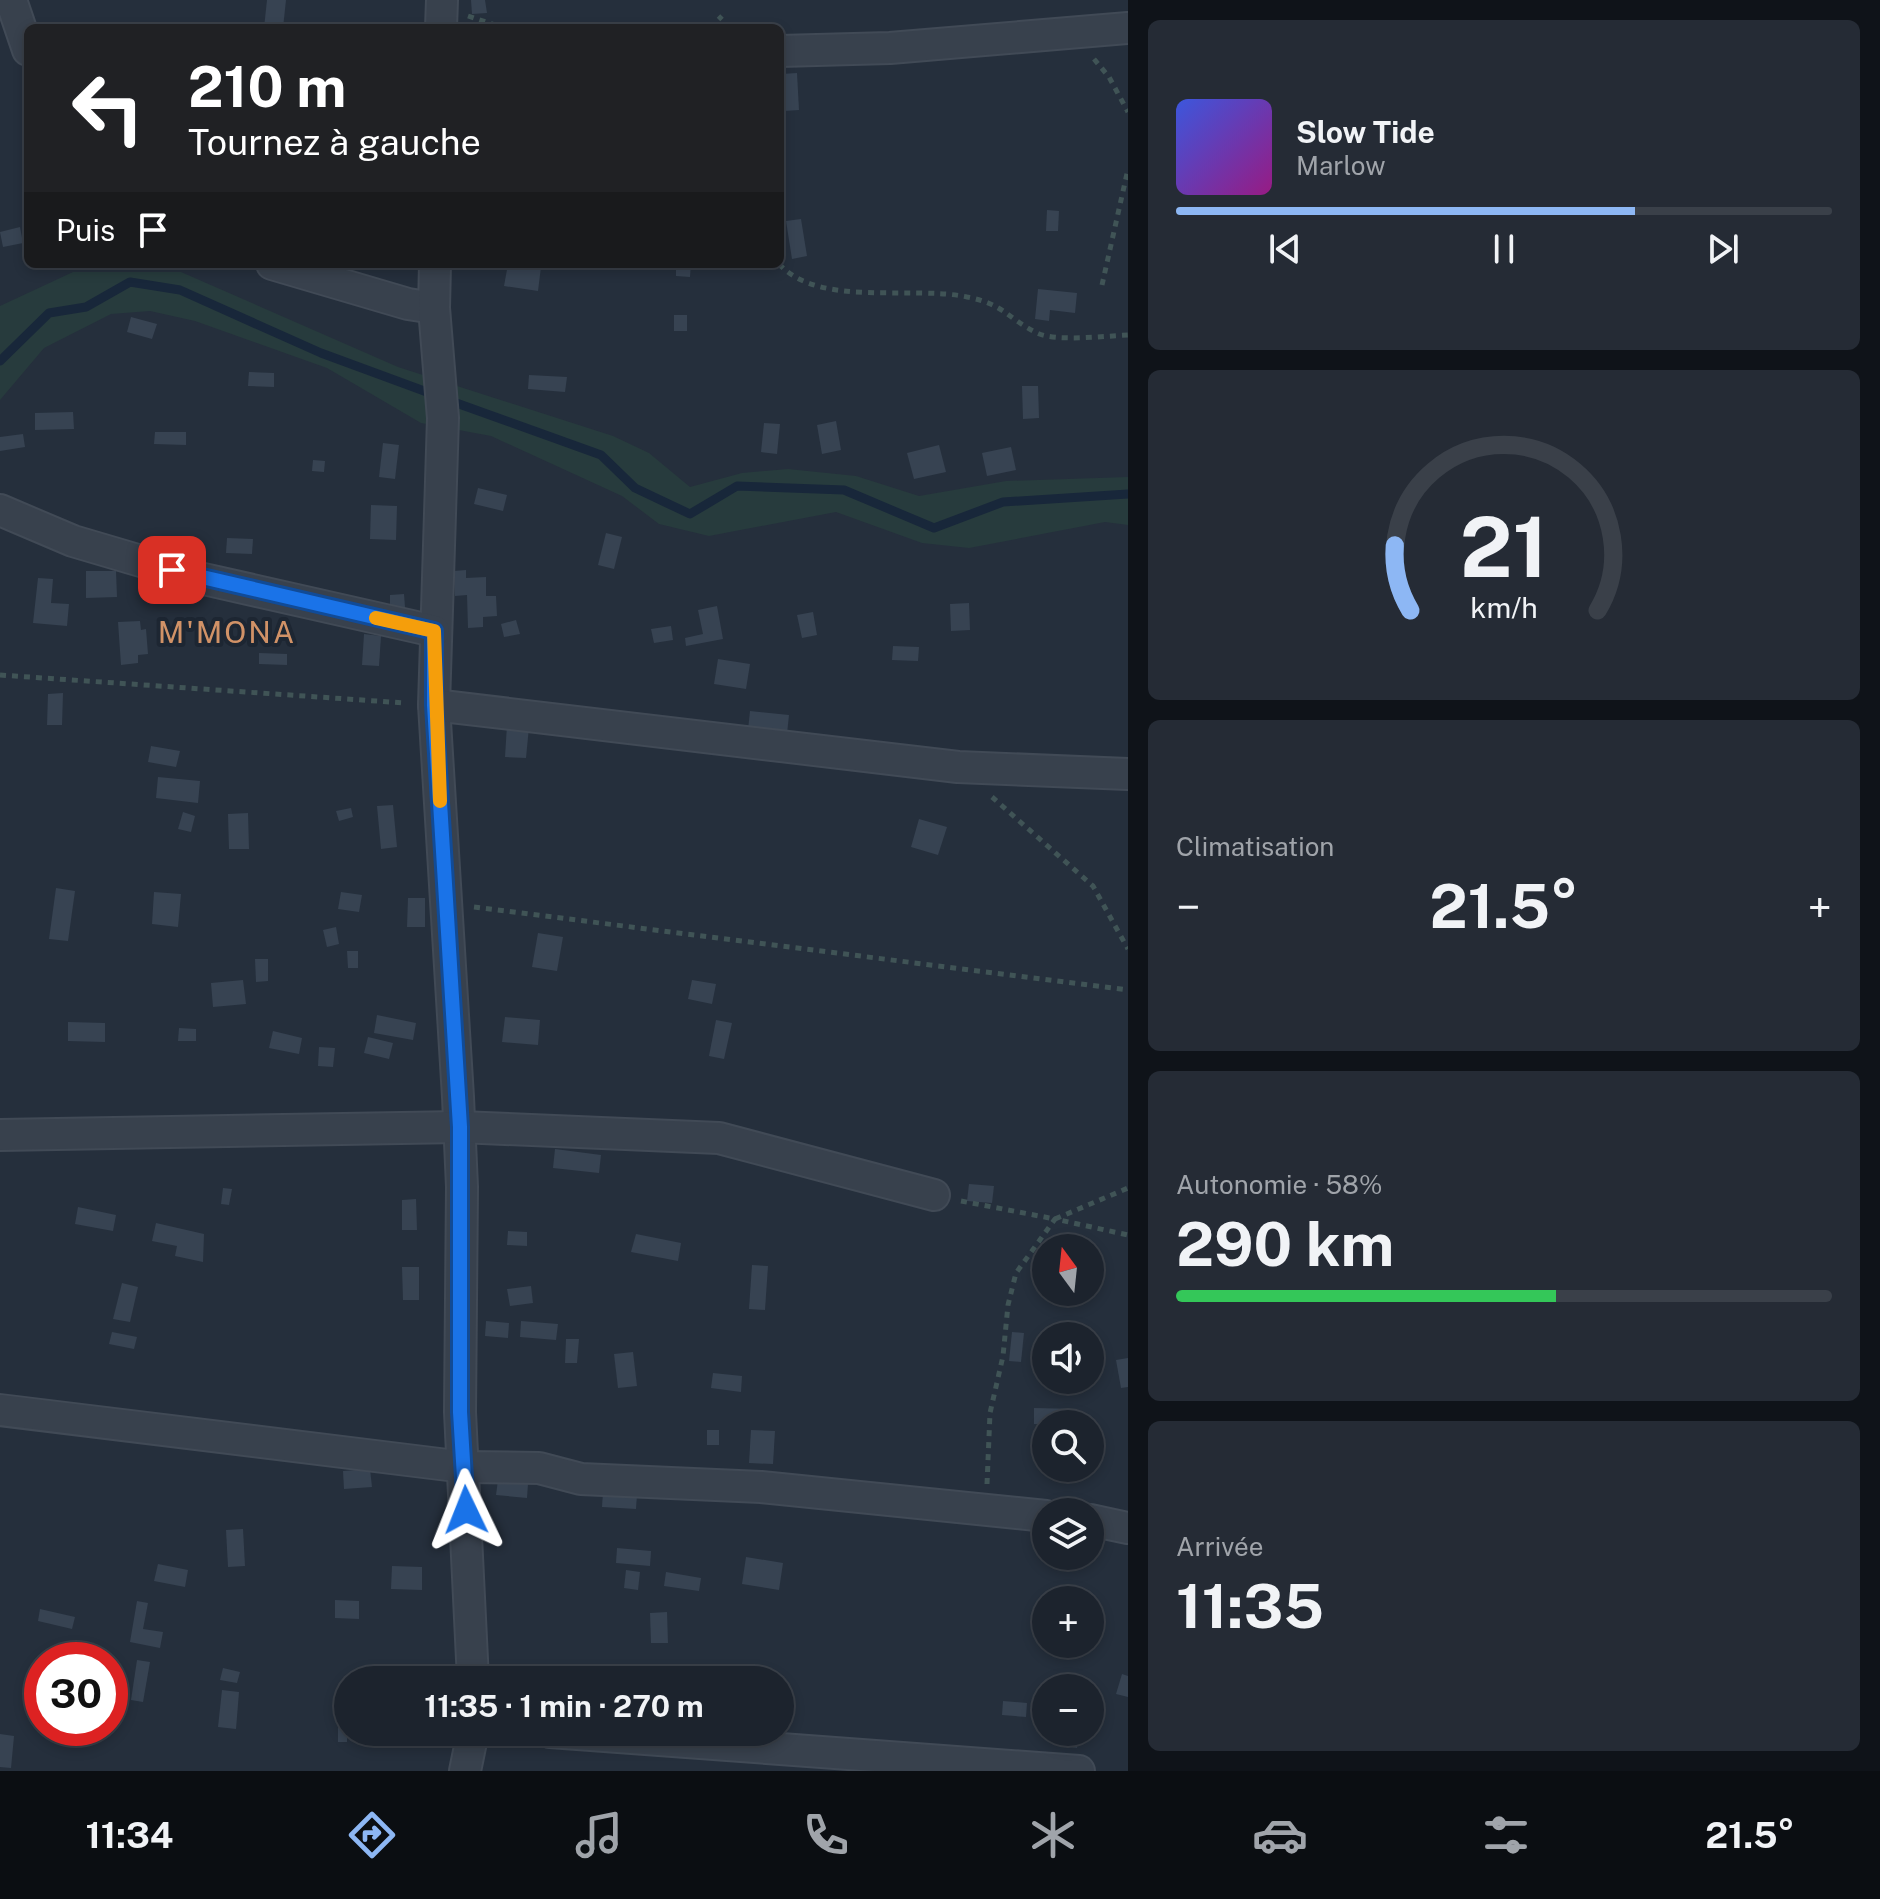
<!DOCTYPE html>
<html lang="fr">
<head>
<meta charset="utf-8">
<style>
	body { margin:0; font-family:"Public Sans",sans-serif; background:#252b35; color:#f1f3f6; height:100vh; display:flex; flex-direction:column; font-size:30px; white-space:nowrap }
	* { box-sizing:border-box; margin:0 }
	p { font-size:26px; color:#a0a4aa }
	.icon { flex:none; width:44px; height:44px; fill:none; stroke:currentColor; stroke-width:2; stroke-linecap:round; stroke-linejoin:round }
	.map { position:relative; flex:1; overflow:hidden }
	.drawer { display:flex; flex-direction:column; gap:20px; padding:20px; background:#0f1319; width:752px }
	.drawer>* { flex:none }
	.hud { position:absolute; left:24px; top:24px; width:760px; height:244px; border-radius:12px; box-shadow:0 4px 12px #0003,0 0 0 2px #3a4049; background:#202124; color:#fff; overflow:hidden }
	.needle { width:52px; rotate:345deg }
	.tools { position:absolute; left:1032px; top:1234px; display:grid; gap:16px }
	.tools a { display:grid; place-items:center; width:72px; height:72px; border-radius:50%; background:#1c232d; box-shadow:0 4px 12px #0003,0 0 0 2px #3a4049; font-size:40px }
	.speed { position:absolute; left:24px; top:1642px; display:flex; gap:16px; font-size:40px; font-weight:700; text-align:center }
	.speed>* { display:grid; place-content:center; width:104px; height:104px; border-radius:50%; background:#1c232d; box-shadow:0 4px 12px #0003,0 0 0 2px #3a4049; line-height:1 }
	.speed .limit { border:12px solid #d22; background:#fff; color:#111 }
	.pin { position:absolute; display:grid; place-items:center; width:68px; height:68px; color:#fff; margin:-34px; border-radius:16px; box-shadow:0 4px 12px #0006 }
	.me { position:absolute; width:88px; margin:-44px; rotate:358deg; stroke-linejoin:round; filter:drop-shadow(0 0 6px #0008) }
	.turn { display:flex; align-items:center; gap:28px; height:168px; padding:0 32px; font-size:36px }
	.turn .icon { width:104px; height:104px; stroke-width:2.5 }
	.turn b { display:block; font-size:56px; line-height:68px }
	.then { display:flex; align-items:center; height:76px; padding:0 32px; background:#0003; gap:16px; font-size:30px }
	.big { font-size:60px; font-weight:700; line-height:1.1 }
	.drawer .card { flex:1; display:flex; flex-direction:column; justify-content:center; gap:12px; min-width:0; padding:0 28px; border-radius:12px; background:#252b35 }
	.drawer .dial { align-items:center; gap:0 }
	.dial svg { height:208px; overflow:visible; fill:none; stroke:#3a4049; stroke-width:7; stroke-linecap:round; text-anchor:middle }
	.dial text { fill:#f1f3f6; stroke:none }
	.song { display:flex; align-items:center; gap:24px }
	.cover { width:96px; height:96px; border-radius:12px; background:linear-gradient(135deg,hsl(230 70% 55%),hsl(310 70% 35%)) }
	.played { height:8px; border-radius:4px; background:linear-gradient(90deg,#8db7f4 70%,#3a4049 70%) }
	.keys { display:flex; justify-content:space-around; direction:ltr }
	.heat { display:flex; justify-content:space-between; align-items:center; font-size:44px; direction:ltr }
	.charge { height:12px; border-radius:6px; background:linear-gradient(90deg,#34c759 58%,#3a4049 0) }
	.trip { position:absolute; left:334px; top:1666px; width:460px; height:80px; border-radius:40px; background:#1c232d; box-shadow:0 4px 12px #0003,0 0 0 2px #3a4049; font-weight:700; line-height:80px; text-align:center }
	.tab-bar { display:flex; height:128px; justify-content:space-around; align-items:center; background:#0b0e12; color:#a0a4aa }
	.tab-bar .icon { width:56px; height:56px }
	.tab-bar .active { color:#8db7f4 }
	.tab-bar b { font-size:36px; color:#f1f3f6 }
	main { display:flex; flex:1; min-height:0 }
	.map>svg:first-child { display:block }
</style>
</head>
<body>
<main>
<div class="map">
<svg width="1128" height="1771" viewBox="0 0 1128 1771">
	<rect width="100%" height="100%" fill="#252f3c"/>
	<path fill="#273b3d" d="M73 272H181L398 367 613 436 649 453 690 487 742 473 788 469 856 476 919 496 1006 481 1128 477V525L1105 522 969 548 922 543 836 512 709 536 659 524 622 496 491 436 421 423 327 368 195 321 150 311 111 314 44 348 0 400V306Z"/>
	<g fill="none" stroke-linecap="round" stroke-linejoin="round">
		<g stroke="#18273a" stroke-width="9">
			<path d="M0 361 49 313 86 307 130 282 180 290 321 353 435 395"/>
			<path d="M448 400 601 455 635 488 690 514 737 486 844 490 934 528 1003 502 1128 494"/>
		</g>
	</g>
	<g fill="#374352">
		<path d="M267 0H286L283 28H264Z"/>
		<path d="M471 0H485L487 13 472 14Z"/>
		<path d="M797 73 799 110 784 111 782 74Z"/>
		<path d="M1047 210 1059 211 1058 231H1046Z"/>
		<path d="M801 219 807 256 792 259 786 221Z"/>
		<path d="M20 227 23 243 3 247 0 232Z"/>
		<path d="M508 264 541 267 538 291 504 286Z"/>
		<path d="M676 264H691L690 277 676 276Z"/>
		<path d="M1038 289 1077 293 1075 313 1050 310 1049 321 1035 319Z"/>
		<rect x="674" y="315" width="13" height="16"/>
		<path d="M131 317 157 324 152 339 127 332Z"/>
		<path d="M249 372 274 373V387L248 386Z"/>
		<path d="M529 375 567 377 565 392 528 389Z"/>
		<path d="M1022 386H1038L1039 418 1023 419Z"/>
		<path d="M73 412 74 429 35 430V413Z"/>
		<path d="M836 421 841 450 822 454 817 425Z"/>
		<path d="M764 423 780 424 777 454 761 452Z"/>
		<path d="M155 432H186V445L154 444Z"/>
		<path d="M23 434 25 447 0 451V437Z"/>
		<path d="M383 443 399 445 395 479 379 477Z"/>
		<path d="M939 445 946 472 914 479 907 453Z"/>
		<path d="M1011 447 1016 470 987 476 982 453Z"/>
		<path d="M313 460 325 461 324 472 312 471Z"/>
		<path d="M478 488 507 495 503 511 474 504Z"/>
		<path d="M371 505 397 506 396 540 370 539Z"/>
		<path d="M606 533 622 537 614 569 598 565Z"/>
		<path d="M227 538 253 539 252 554 226 553Z"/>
		<path d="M466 570V578L486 577V596H496L497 616 483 617V627L468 628 467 595 455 596 454 571Z"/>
		<path d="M86 571H116L117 597 86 598Z"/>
		<path d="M38 578 53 579 51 603 69 604 67 626 33 623Z"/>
		<path d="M150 579 186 582 184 596 149 593Z"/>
		<path d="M404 594 405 607H390V595Z"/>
		<path d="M969 603 970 630 951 631 950 604Z"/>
		<path d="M717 606 723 639 686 646 685 638 703 634 698 610Z"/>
		<path d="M813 612 817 635 802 638 797 615Z"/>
		<path d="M516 620 520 634 504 637 501 624Z"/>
		<path d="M140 621 141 630 146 629 148 654 138 655V663L121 665 118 622Z"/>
		<path d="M671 626 673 640 654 643 651 629Z"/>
		<path d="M364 634 381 636 379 666 362 665Z"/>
		<path d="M893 646 919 647 918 661 892 660Z"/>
		<path d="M259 653 287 654V665L259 664Z"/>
		<path d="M718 659 750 664 746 689 714 684Z"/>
		<path d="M63 693 62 725H47L48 694Z"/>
		<path d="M750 711 789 715 787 734 748 730Z"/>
		<path d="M507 725 529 727 526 758 505 757Z"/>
		<path d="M151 746 180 751 176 767 148 762Z"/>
		<path d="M158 777 200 781 198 803 156 798Z"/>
		<path d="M393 805 397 847 381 849 377 806Z"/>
		<path d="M351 808 353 817 339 821 336 811Z"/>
		<path d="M183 812 195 816 191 832 178 829Z"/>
		<path d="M248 813 249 849H229L228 814Z"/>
		<path d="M919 819 947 827 938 855 911 847Z"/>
		<path d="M56 888 75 891 68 941 49 939Z"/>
		<path d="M154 892 181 894 178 927 152 924Z"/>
		<path d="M341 892 362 895 359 912 338 909Z"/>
		<path d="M408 898H425V927H407Z"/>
		<path d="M336 927 339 944 327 947 323 930Z"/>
		<path d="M538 933 563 937 557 971 532 967Z"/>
		<path d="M347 951H358V968H348Z"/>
		<path d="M255 959H268V981L256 982Z"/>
		<path d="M243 980 246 1004 213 1007 211 983Z"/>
		<path d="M692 980 716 984 712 1004 688 999Z"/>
		<path d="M377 1015 416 1023 413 1040 374 1033Z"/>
		<path d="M505 1017 540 1020 538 1045 502 1042Z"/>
		<path d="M716 1020 732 1023 724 1059 709 1056Z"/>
		<path d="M68 1022 105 1023V1042L68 1041Z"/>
		<path d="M179 1028 196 1029V1041H178Z"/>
		<path d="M273 1031 302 1038 299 1054 269 1048Z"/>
		<path d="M368 1037 393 1043 389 1059 364 1053Z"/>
		<path d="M319 1047 335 1048 333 1067 318 1066Z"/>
		<path d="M555 1149 601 1155 599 1173 553 1168Z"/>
		<path d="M969 1184 994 1186 992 1203 967 1201Z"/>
		<path d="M223 1188 232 1189 229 1205 221 1204Z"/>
		<path d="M416 1199 417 1230H402V1200Z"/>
		<path d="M78 1207 116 1215 113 1231 75 1224Z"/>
		<path d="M156 1223 204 1234 203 1262 175 1256 177 1246 152 1241Z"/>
		<path d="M508 1231 527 1232V1246L507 1245Z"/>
		<path d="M636 1234 681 1243 678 1261 631 1252Z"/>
		<path d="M752 1265 768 1266 765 1310 749 1309Z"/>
		<path d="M402 1267H419V1300H403Z"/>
		<path d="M122 1283 138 1287 130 1322 113 1319Z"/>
		<path d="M531 1286 533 1303 510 1306 507 1289Z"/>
		<path d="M486 1321 509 1323 508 1338 485 1336Z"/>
		<path d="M521 1321 558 1324 556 1340 520 1337Z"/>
		<path d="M112 1332 137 1337 134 1349 109 1344Z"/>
		<path d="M1012 1332 1024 1333 1021 1362 1009 1361Z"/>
		<path d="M566 1339H579L577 1363H565Z"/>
		<path d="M633 1352 637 1386 618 1388 614 1354Z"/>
		<path d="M1128 1358V1387L1121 1388 1116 1360Z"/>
		<path d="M713 1373 742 1376 741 1392 711 1388Z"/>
		<path d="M1034 1408 1077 1409 1076 1424H1034Z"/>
		<rect x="707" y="1430" width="12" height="15"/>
		<path d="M751 1430 775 1431 773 1464 749 1463Z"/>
		<path d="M370 1469 372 1487 344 1489 343 1471Z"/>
		<path d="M498 1480 528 1484 527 1498 496 1495Z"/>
		<path d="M603 1492 637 1494 636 1509 602 1507Z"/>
		<path d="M243 1529 245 1566 228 1567 226 1530Z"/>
		<path d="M617 1548 651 1551 650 1566 616 1563Z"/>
		<path d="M746 1557 783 1563 779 1590 742 1584Z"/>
		<path d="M158 1564 188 1570 185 1587 154 1581Z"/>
		<path d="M392 1566 422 1567V1590L391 1589Z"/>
		<path d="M626 1570 640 1572 638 1590 624 1588Z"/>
		<path d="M666 1572 701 1578 699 1591 664 1586Z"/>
		<path d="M335 1600 359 1601V1619L335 1618Z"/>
		<path d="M137 1601 148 1603 143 1629 163 1632 160 1648 130 1642Z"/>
		<path d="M40 1609 75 1617 72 1629 38 1621Z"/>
		<path d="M667 1612 668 1643H651L650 1613Z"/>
		<path d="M137 1660 150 1662 143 1702 131 1700Z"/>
		<path d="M223 1668 240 1672 237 1683 220 1680Z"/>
		<path d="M1122 1674 1128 1676V1697L1116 1694Z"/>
		<path d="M222 1690 239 1692 236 1729 218 1727Z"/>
		<path d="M1003 1701 1027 1703 1026 1717 1002 1715Z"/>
		<rect x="338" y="1724" width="9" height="18"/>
		<path d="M1065 1732H1079L1077 1748 1063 1746Z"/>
		<path d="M0 1734 14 1736 11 1768 0 1767Z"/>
	</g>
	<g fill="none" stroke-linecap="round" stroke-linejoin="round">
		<defs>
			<g id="minor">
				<path d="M11 0 28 50"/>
				<path d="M441 28 442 0"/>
				<path d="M780 51 890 48 1128 28"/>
				<path d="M272 264 408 304 434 308"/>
				<path d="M435 264 434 308 443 418 434 705 458 1097 462 1187 460 1412 473 1680"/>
				<path d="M0 510 73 541 195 577 434 631"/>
				<path d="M434 705 958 767 1128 774"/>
				<path d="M0 1135 460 1127 719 1138 934 1195"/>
				<path d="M0 1410 464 1467 539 1468 581 1479 761 1487 1046 1516"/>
				<path d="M1090 1520 1128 1528"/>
				<path d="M550 1732 1079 1771"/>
				<path d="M465 1771 473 1732"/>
			</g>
		</defs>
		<use href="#minor" stroke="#414a56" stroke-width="34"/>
		<g stroke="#405456" stroke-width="5" stroke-dasharray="6 6" stroke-linecap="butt">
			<path d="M468 16 504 28"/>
			<path d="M710 28 722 16"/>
			<path d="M1094 59 1109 77 1128 112"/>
			<path d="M779 264C819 308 912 285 967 297 1004 304 1007 318 1037 333 1055 342 1107 336 1128 335"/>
			<path d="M1102 285 1128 169"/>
			<path d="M0 675 405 703"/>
			<path d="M992 797 1093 886 1128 949"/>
			<path d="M474 907 1128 990"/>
			<path d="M961 1201 1055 1219 1128 1188"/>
			<path d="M987 1484 990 1413 1003 1356 1008 1305 1016 1273 1055 1219 1128 1235"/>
		</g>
		<use href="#minor" stroke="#38414d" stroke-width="30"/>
	</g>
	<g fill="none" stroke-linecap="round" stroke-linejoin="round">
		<defs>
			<path id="route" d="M172 570 434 631V705L460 1127V1412L466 1510"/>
		</defs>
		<use href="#route" stroke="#114b97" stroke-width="20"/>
		<use href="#route" stroke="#1a73e8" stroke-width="14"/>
		<path stroke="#f59e0b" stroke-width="14" d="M376 618 434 631 440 801"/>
	</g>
	<g text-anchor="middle" stroke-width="8" stroke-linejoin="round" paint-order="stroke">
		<g font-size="30" letter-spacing="2" fill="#d19267" stroke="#1d2632">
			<text x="227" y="643">M'MONA</text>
		</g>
	</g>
</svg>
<div class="tools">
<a><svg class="needle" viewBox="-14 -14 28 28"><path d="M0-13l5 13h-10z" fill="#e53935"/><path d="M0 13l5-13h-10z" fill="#a0a4aa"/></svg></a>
<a><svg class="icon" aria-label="sound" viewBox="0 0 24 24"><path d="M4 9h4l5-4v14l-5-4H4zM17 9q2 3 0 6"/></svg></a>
<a><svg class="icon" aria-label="search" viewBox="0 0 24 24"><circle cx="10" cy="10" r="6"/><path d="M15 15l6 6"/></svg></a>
<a><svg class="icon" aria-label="layers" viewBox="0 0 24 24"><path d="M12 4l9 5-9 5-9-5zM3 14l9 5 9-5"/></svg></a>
<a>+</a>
<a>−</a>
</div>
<div class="speed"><div class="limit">30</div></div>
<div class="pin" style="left:172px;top:570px;background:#d93025"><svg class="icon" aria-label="arrive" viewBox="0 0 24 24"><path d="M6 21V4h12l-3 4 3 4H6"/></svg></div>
<svg class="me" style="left:466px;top:1510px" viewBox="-20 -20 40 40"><path d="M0-17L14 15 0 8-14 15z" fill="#1a73e8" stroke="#fff" stroke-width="4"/></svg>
<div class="trip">11:35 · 1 min · 270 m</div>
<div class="hud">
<div class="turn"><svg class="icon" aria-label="left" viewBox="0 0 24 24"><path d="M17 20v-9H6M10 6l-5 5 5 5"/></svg><div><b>210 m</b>Tournez à gauche</div></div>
<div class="then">Puis<svg class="icon" aria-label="arrive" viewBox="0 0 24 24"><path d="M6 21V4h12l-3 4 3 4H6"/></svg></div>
</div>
</div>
<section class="drawer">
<div class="card">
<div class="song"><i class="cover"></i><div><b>Slow Tide</b><p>Marlow</p></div></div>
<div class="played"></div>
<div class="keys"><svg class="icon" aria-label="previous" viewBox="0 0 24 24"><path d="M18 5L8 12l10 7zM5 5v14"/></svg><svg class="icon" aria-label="pause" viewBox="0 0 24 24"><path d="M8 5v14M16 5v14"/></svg><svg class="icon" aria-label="next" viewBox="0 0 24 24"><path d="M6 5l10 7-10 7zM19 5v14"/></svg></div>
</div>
<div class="card dial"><svg viewBox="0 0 100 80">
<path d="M14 69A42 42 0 1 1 86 69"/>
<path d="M14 69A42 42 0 0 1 8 44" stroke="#8db7f4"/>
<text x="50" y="56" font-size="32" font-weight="700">21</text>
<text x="50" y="72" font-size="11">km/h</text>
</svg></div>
<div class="card"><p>Climatisation</p>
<div class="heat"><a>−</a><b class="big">21.5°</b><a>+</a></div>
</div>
<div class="card"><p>Autonomie · 58%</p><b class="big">290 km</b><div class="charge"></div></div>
<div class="card"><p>Arrivée</p><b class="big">11:35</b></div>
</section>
</main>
<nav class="tab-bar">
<b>11:34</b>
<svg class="icon active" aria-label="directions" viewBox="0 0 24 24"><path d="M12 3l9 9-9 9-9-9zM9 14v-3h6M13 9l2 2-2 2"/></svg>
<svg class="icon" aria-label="music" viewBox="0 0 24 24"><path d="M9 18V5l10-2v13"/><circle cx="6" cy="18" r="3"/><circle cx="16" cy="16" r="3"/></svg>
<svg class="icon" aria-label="phone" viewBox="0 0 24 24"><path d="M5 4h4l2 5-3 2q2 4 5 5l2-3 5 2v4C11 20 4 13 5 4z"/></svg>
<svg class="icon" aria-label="climate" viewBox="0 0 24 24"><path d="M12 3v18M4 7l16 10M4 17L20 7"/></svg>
<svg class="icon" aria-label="car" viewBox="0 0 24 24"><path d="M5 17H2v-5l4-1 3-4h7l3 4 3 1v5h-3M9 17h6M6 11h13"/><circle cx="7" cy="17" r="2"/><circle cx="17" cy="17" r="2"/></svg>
<svg class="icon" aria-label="filters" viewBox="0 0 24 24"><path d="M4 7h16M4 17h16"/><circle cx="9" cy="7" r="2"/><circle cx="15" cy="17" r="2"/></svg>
<b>21.5°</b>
</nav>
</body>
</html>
